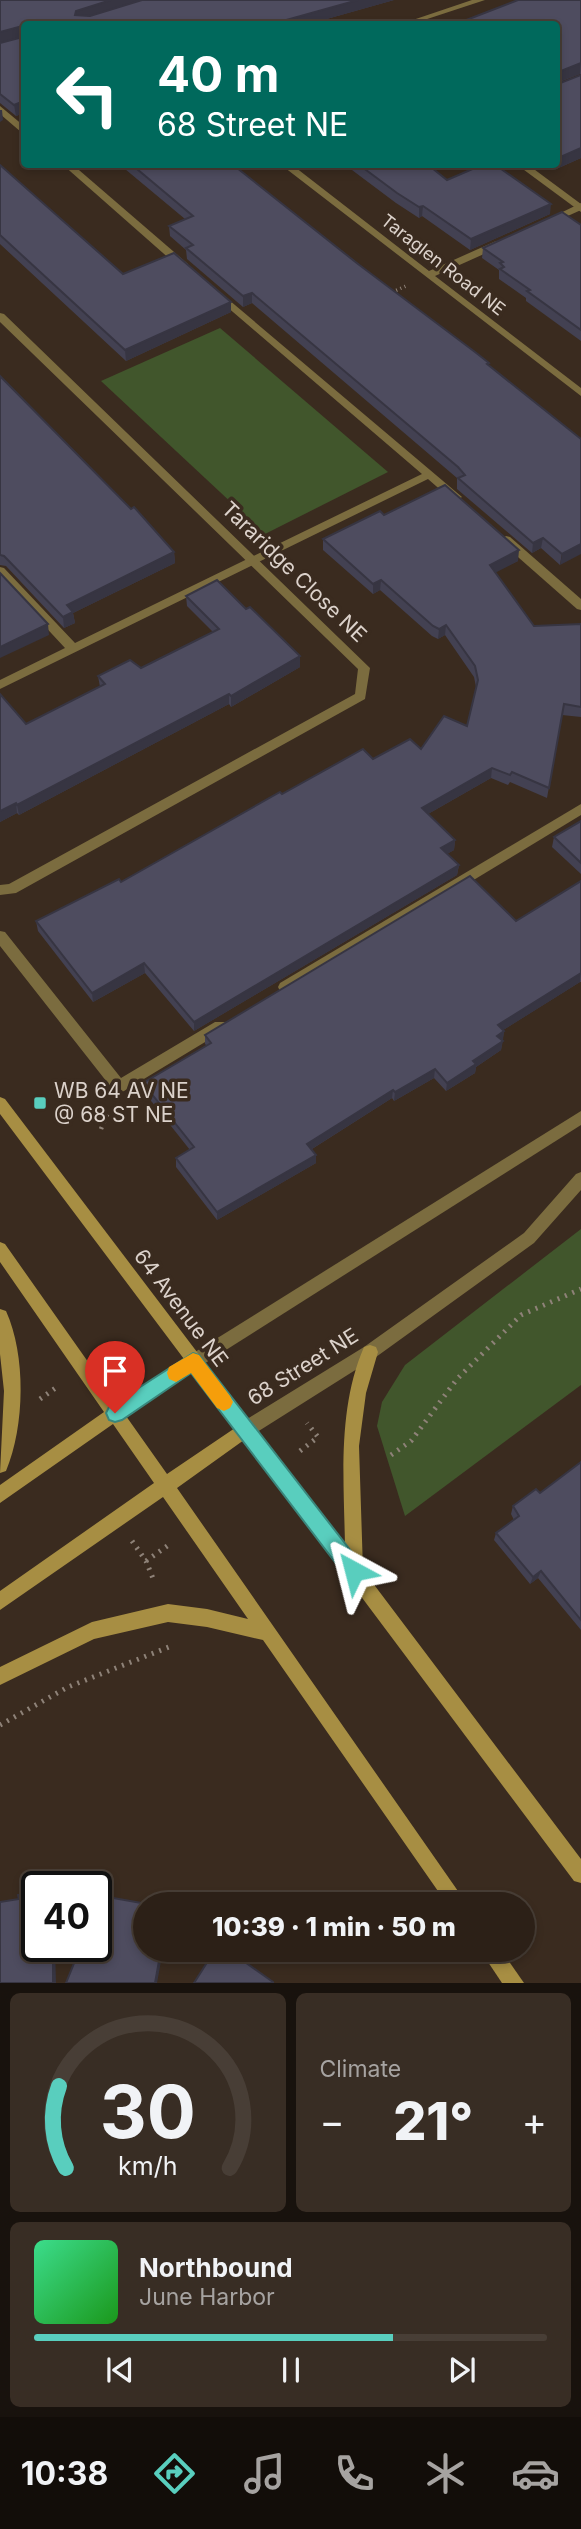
<!DOCTYPE html>
<html lang="en">
<head>
<meta charset="utf-8">
<style>
	body { margin:0; font-family:Inter,sans-serif; background:#382d24; color:#f1f3f6; height:100vh; display:flex; flex-direction:column; font-size:26px; white-space:nowrap }
	* { box-sizing:border-box; margin:0 }
	p { font-size:23px; color:#a6a3a1 }
	.icon { flex:none; width:38px; height:38px; fill:none; stroke:currentColor; stroke-width:2; stroke-linecap:round; stroke-linejoin:round }
	.map { position:relative; height:1983px; overflow:hidden }
	.side { display:flex; flex-direction:column; gap:10px; padding:10px; background:#18120d; flex:1 }
	.side>* { flex:none }
	.guide { position:absolute; left:21px; top:21px; width:539px; height:147px; border-radius:7px; box-shadow:0 4px 10px #0003,0 0 0 2px #483e36; background:#00695c; color:#fff; overflow:hidden }
	.speed { position:absolute; left:21px; top:1871px; display:flex; gap:14px; font-size:35px; font-weight:700; text-align:center }
	.speed>* { display:grid; place-content:center; width:91px; height:91px; border-radius:50%; background:#2c2017; box-shadow:0 4px 10px #0003,0 0 0 2px #483e36; line-height:1 }
	.speed .limit { border:4px solid #111; border-radius:10px; background:#fff; color:#111 }
	.pin { position:absolute; display:grid; place-items:center; width:60px; height:60px; color:#fff; margin:-72px -30px; border-radius:50% 50% 50% 0; rotate:-45deg; box-shadow:0 0 7px #0007 }
	.pin .icon { rotate:45deg }
	.me { position:absolute; width:77px; margin:-38px; rotate:322deg; stroke-linejoin:round; filter:drop-shadow(0 0 5px #0008) }
	.turn { display:flex; align-items:center; gap:24px; height:147px; padding:0 21px; font-size:32px }
	.turn .icon { width:91px; height:91px; stroke-width:2.5 }
	.turn b { display:block; font-size:49px; line-height:60px }
	.big { font-size:52px; font-weight:800; line-height:1.1 }
	.side .widget { flex:1; display:flex; flex-direction:column; justify-content:center; gap:10px; min-width:0; padding:0 24px; border-radius:10px; background:#382d24 }
	.side .dial { align-items:center; gap:0 }
	.dial svg { height:182px; overflow:visible; fill:none; stroke:#483e36; stroke-width:7; stroke-linecap:round; text-anchor:middle }
	.dial text { fill:#f1f3f6; stroke:none }
	.song { display:flex; align-items:center; gap:21px }
	.cover { width:84px; height:84px; border-radius:10px; background:linear-gradient(135deg,hsl(150 70% 55%),hsl(120 70% 35%)) }
	.played { height:7px; border-radius:4px; background:linear-gradient(90deg,#59cebe 70%,#483e36 70%) }
	.keys { display:flex; justify-content:space-around; direction:ltr }
	.heat { display:flex; justify-content:space-between; align-items:center; font-size:38px; direction:ltr }
	.side .tiles { flex:1; display:grid; gap:10px; grid-template-columns:1fr 1fr }
	.widget:last-child { grid-column:span 2 }
	.trip { position:absolute; left:133px; top:1892px; width:402px; height:70px; border-radius:35px; background:#2c2017; box-shadow:0 4px 10px #0003,0 0 0 2px #483e36; font-weight:800; line-height:70px; text-align:center }
	.tab-bar { display:flex; height:112px; justify-content:space-around; align-items:center; background:#120d09; color:#a6a3a1 }
	.tab-bar .icon { width:49px; height:49px }
	.tab-bar .active { color:#59cebe }
	.tab-bar b { font-size:32px; color:#f1f3f6 }
	.map>svg:first-child { display:block }
</style>
</head>
<body>
<div class="map">
<svg width="581" height="1983" viewBox="0 0 581 1983">
	<rect width="100%" height="100%" fill="#3a2b1f"/>
	<g fill="#41562c">
		<path d="M220 328 388 472 265 534 101 381Z"/>
		<path d="M581 1229V1385L405 1516 377 1426 382 1402 405 1365Z"/>
	</g>
	<g fill="none" stroke-linecap="round" stroke-linejoin="round">
		<path stroke="#8e8278" stroke-width="3.5" stroke-dasharray="1 3.5" stroke-linecap="butt" d="M388 294 406 286"/>
		<path stroke="#8e8278" stroke-width="4.5" stroke-dasharray="2 5" stroke-linecap="butt" d="M101 1129 109 1110"/>
		<g stroke="#8e8278" stroke-width="5" stroke-dasharray="2 6" stroke-linecap="butt">
			<path d="M40 1399 57 1387"/>
			<path d="M300 1451 318 1437 307 1423"/>
			<path d="M391 1455 411 1441 457 1379 521 1315 581 1289"/>
			<path d="M132 1541 146 1561 154 1581"/>
			<path d="M146 1561 170 1544"/>
			<path d="M0 1725 68 1687 174 1645"/>
		</g>
		<g fill="#7b6c3f" fill-rule="evenodd">
			<path d="M0 106 24 126V133L21 132 0 114Z"/>
			<path d="M62 164H72L188 264V268H180Z"/>
			<path d="M516 164H527L581 204V212Z"/>
			<path d="M216 289 462 497 456 501 452 500 428 479 0 689V680L65 648 0 578V567L4 568 75 643 422 474 212 294V290Z"/>
			<path d="M506 536 510 537 581 599V610L577 609 502 543 500 540Z"/>
			<path d="M581 804V815L290 991H280L278 987 280 983Z"/>
			<path d="M0 931 5 932 121 1078 215 1022H225L227 1026 225 1030 124 1091 119 1093 114 1091 0 946Z"/>
		</g>
		<g fill="#7b6c3f" fill-rule="evenodd">
			<path d="M472 0H485L412 24H401Z"/>
			<path d="M280 164H291L429 271 496 241H504V245L435 276 581 388V396Z"/>
			<path d="M581 203V210L550 224 542 222Z"/>
			<path d="M0 313 4 314 370 668 365 699 16 893 0 895V885L9 884 355 694 358 669 0 322Z"/>
			<path d="M581 1111V1125L199 1367 193 1369 187 1367 185 1362 187 1357Z"/>
			<path d="M581 1172V1190L534 1243 376 1357 251 1436 245 1438 239 1436 237 1430 239 1424 364 1347 524 1233 576 1174Z"/>
		</g>
		<g fill="#a78e43" fill-rule="evenodd">
			<path d="M0 1097 5 1099 345 1547C344 1481 337 1409 364 1347L370 1345 376 1347 378 1352 366 1393 359 1446 363 1570 581 1859V1883L574 1881 244 1440 177 1488 467 1904H447L263 1640 207 1627 168 1622 94 1639 0 1685V1667L92 1622 168 1604 207 1609 248 1619 163 1497 0 1610V1591L154 1483 113 1424 0 1503V1485L104 1412 0 1262V1242L5 1244 117 1403 184 1359 0 1114ZM193 1371 235 1428 167 1474 126 1416Z"/>
			<path d="M0 1309 6 1311C26 1355 25 1426 6 1471L0 1473 4 1391 0 1354Z"/>
			<path d="M480 1950H501L524 1983H502Z"/>
		</g>
	</g>
	<g fill="#434152">
		<path d="M0 0H394L309 24H24V113L16 116 0 103Z"/>
		<path d="M581 0V74H580L557 83 558 84 581 75V158L554 170 546 164H556V24Z"/>
		<path d="M119 164H232L581 439 560 565 541 548 532 553 457 489V478L252 303 243 307 187 259 186 250 170 236 169 226 185 219Z"/>
		<path d="M344 164H427L447 180 550 214 470 250 422 216 419 218 396 203Z"/>
		<path d="M0 165 123 274 231 312 126 361 0 244Z"/>
		<path d="M581 225V341L526 301V298L499 279V270L482 258 483 248Z"/>
		<path d="M0 376 174 552 175 563 73 613 75 623 64 628 6 566 0 565Z"/>
		<path d="M384 515 518 561 495 572 534 626 581 624V717L562 715 547 798 510 782 508 785 491 778 428 814 455 840 454 850 447 854 459 865 457 875 194 1031 145 973 93 1002 38 931 36 921 121 882 282 794 373 759 421 749 467 726 476 687 474 677 445 635 438 639 432 636 380 590 373 594 323 550V539Z"/>
		<path d="M186 596 246 609 300 656V667L231 707 229 704 19 815 17 813 0 822V694L26 724 100 687 98 676 141 668 213 632 187 606Z"/>
		<path d="M581 821V874L552 847 554 837Z"/>
		<path d="M581 881V982H580L503 1030 504 1031 501 1050 476 1067 475 1073 446 1091 434 1078 394 1101 392 1098 312 1149 316 1163 217 1220 176 1167V1158L190 1150 144 1092 143 1083 207 1046 205 1044V1035L516 921Z"/>
		<path d="M581 1462V1630L538 1578 530 1584 494 1540 496 1533 514 1520 511 1514 513 1506 540 1493Z"/>
	</g>
	<g fill="#373542">
		<path d="M111 0H146L77 21 75 15 76 11Z"/>
		<path d="M358 0H394L309 24H272Z"/>
		<path d="M22 26 23 36 0 43V32Z"/>
		<path d="M581 63 580 74 556 83V73Z"/>
		<path d="M24 101V113L16 116 14 105Z"/>
		<path d="M0 110H2L3 120 0 122Z"/>
		<path d="M581 148V158L554 170V164H556V159Z"/>
		<path d="M551 204 550 214 470 250 471 239Z"/>
		<path d="M423 206 422 216 419 218V207Z"/>
		<path d="M252 293V303L243 307V296Z"/>
		<path d="M231 302V312L126 361 125 350Z"/>
		<path d="M543 538 541 548 532 553 533 543Z"/>
		<path d="M581 544V554L560 565 562 554Z"/>
		<path d="M519 550 518 561 489 576 490 565Z"/>
		<path d="M174 552 175 563 73 613 75 623 64 628 63 617 67 605Z"/>
		<path d="M381 580 380 590 373 594V584Z"/>
		<path d="M48 624 49 635 0 658V647Z"/>
		<path d="M446 625 445 635 438 639 439 629Z"/>
		<path d="M300 656V667L231 707V696Z"/>
		<path d="M229 694V704L19 815 17 805Z"/>
		<path d="M492 768 491 778 421 818 422 808Z"/>
		<path d="M16 803 17 813 0 822V811Z"/>
		<path d="M455 840 454 850 440 858 441 848Z"/>
		<path d="M459 865 457 875 194 1031V1022Z"/>
		<path d="M144 963 145 973 93 1002 92 993Z"/>
		<path d="M581 973 580 982 497 1034 498 1025Z"/>
		<path d="M504 1031 503 1040 496 1045 497 1036Z"/>
		<path d="M503 1041 501 1050 476 1067 475 1073 446 1091 447 1083 473 1061Z"/>
		<path d="M435 1069 434 1078 394 1101 395 1092Z"/>
		<path d="M393 1090 392 1098 307 1152V1144Z"/>
		<path d="M316 1155V1163L217 1220V1212Z"/>
		<path d="M541 1571 538 1578 530 1584 533 1577Z"/>
		<path d="M53 1946H55L56 1983H53Z"/>
		<path d="M161 1950H163L157 1983H155Z"/>
	</g>
	<g fill="#4e4c5f" stroke="#373542" stroke-width="2">
		<path d="M0 0H111L76 11 75 15 90 16 142 0H358L272 24H24V28L22 26 0 32Z"/>
		<path d="M518 0H581V63L556 73V24H456Z"/>
		<path d="M24 32V101L14 105 0 94V43L23 37Z"/>
		<path d="M581 75V148L556 159V83L558 84Z"/>
		<path d="M131 164H232L358 264 475 352 489 363 487 364 581 439V544L562 554 543 538 533 543 458 478 465 475 458 467 252 293 243 296 186 248 193 245 169 226 193 216Z"/>
		<path d="M358 164H427L447 180 484 164H494L551 204 471 239 423 206 419 207 397 193Z"/>
		<path d="M0 165 123 274 174 253 231 302 125 350 0 235Z"/>
		<path d="M562 212 581 225V330L527 291 530 290 500 269 504 267 500 263 503 262 483 248Z"/>
		<path d="M0 376 131 509 134 507 174 552 67 605 73 612 63 617 4 556 0 555Z"/>
		<path d="M445 485 519 550 490 565 534 626 581 624V707L564 704 549 788 512 772 510 775 492 768 422 808 455 840 441 848 459 865 194 1022 144 963 92 993 36 921 119 879 121 882 280 792 282 794 363 749 373 759 410 739 421 749 444 716 467 726 478 680 475 666 446 625 439 629 433 626 381 580 373 584 323 539 380 511 384 515Z"/>
		<path d="M0 573 48 624 0 647Z"/>
		<path d="M217 580 246 609 250 607 300 656 231 696 229 694 17 805 16 803 0 811V694L26 724 105 684 98 676 130 660 141 668 219 629 186 596Z"/>
		<path d="M581 821V863L554 837Z"/>
		<path d="M470 876 516 921 581 881V973L498 1025 504 1031 497 1036 503 1041 473 1061 476 1064 447 1083 435 1069 395 1092 393 1090 307 1144 316 1155 217 1212 176 1158 194 1147 143 1083 211 1043 205 1035Z"/>
		<path d="M581 1462V1620L541 1571 533 1577 496 1533 519 1516 513 1506 536 1489 540 1493Z"/>
		<path d="M37 1892V1946H53V1983H0V1902L19 1899 18 1895Z"/>
		<path d="M102 1896 147 1904H145V1950H161L155 1983H66L81 1946H96V1910Z"/>
		<path d="M215 1950H228L273 1982V1983H194Z"/>
	</g>
	<path fill="#59cebe" stroke="#3a867c" stroke-width="2" d="M193 1353 199 1355 361 1564 364 1571 361 1578 354 1581 347 1578 191 1373 122 1420 115 1422 109 1420 106 1413 109 1407Z"/>
	<path fill="#f59e0b" d="M193 1353 199 1355 230 1396 233 1402 230 1408 224 1411 217 1408 191 1373 176 1382 169 1379 167 1373 169 1367Z"/>
	<rect fill="#59cebe" stroke="#3a2b1f" stroke-width="2.5" x="33" y="1096" width="14" height="14" rx="3.5"/>
	<g text-anchor="middle" stroke-width="7" stroke-linejoin="round" paint-order="stroke">
		<g font-size="18" fill="#dcd2cb" stroke="#3a2b1f">
			<text transform="translate(443 265) rotate(38)" y="6">Taraglen Road NE</text>
		</g>
		<g font-size="21" fill="#dcd2cb" stroke="#3a2b1f">
			<text transform="translate(294 572) rotate(44)" y="7">Tararidge Close NE</text>
			<text transform="translate(181 1308) rotate(53)" y="7">64 Avenue NE</text>
			<text transform="translate(303 1367) rotate(-32)" y="7">68 Street NE</text>
		</g>
		<g font-size="21" fill="#dcd2cb" stroke="#3a2b1f" text-anchor="start">
			<text x="54" y="1098">WB 64 AV NE<tspan x="54" dy="24">@ 68 ST NE</tspan></text>
		</g>
	</g>
</svg>
<div class="speed"><div class="limit">40</div></div>
<div class="pin" style="left:115px;top:1413px;background:#d93025"><svg class="icon" aria-label="arrive" viewBox="0 0 24 24"><path d="M6 21V4h12l-3 4 3 4H6"/></svg></div>
<svg class="me" style="left:354px;top:1571px" viewBox="-20 -20 40 40"><path d="M0-17L14 15 0 8-14 15z" fill="#59cebe" stroke="#fff" stroke-width="4"/></svg>
<div class="trip">10:39 · 1 min · 50 m</div>
<div class="guide">
<div class="turn"><svg class="icon" aria-label="left" viewBox="0 0 24 24"><path d="M17 20v-9H6M10 6l-5 5 5 5"/></svg><div><b>40 m</b>68 Street NE</div></div>
</div>
</div>
<section class="side">
<div class="tiles">
<div class="widget dial"><svg viewBox="0 0 100 80">
<path d="M14 69A42 42 0 1 1 86 69"/>
<path d="M14 69A42 42 0 0 1 11 33" stroke="#59cebe"/>
<text x="50" y="56" font-size="32" font-weight="700">30</text>
<text x="50" y="72" font-size="11">km/h</text>
</svg></div>
<div class="widget"><p>Climate</p>
<div class="heat"><a>−</a><b class="big">21°</b><a>+</a></div>
</div>
<div class="widget">
<div class="song"><i class="cover"></i><div><b>Northbound</b><p>June Harbor</p></div></div>
<div class="played"></div>
<div class="keys"><svg class="icon" aria-label="previous" viewBox="0 0 24 24"><path d="M18 5L8 12l10 7zM5 5v14"/></svg><svg class="icon" aria-label="pause" viewBox="0 0 24 24"><path d="M8 5v14M16 5v14"/></svg><svg class="icon" aria-label="next" viewBox="0 0 24 24"><path d="M6 5l10 7-10 7zM19 5v14"/></svg></div>
</div>
</div>
</section>
<nav class="tab-bar">
<b>10:38</b>
<svg class="icon active" aria-label="directions" viewBox="0 0 24 24"><path d="M12 3l9 9-9 9-9-9zM9 14v-3h6M13 9l2 2-2 2"/></svg>
<svg class="icon" aria-label="music" viewBox="0 0 24 24"><path d="M9 18V5l10-2v13"/><circle cx="6" cy="18" r="3"/><circle cx="16" cy="16" r="3"/></svg>
<svg class="icon" aria-label="phone" viewBox="0 0 24 24"><path d="M5 4h4l2 5-3 2q2 4 5 5l2-3 5 2v4C11 20 4 13 5 4z"/></svg>
<svg class="icon" aria-label="climate" viewBox="0 0 24 24"><path d="M12 3v18M4 7l16 10M4 17L20 7"/></svg>
<svg class="icon" aria-label="car" viewBox="0 0 24 24"><path d="M5 17H2v-5l4-1 3-4h7l3 4 3 1v5h-3M9 17h6M6 11h13"/><circle cx="7" cy="17" r="2"/><circle cx="17" cy="17" r="2"/></svg>
</nav>
</body>
</html>
